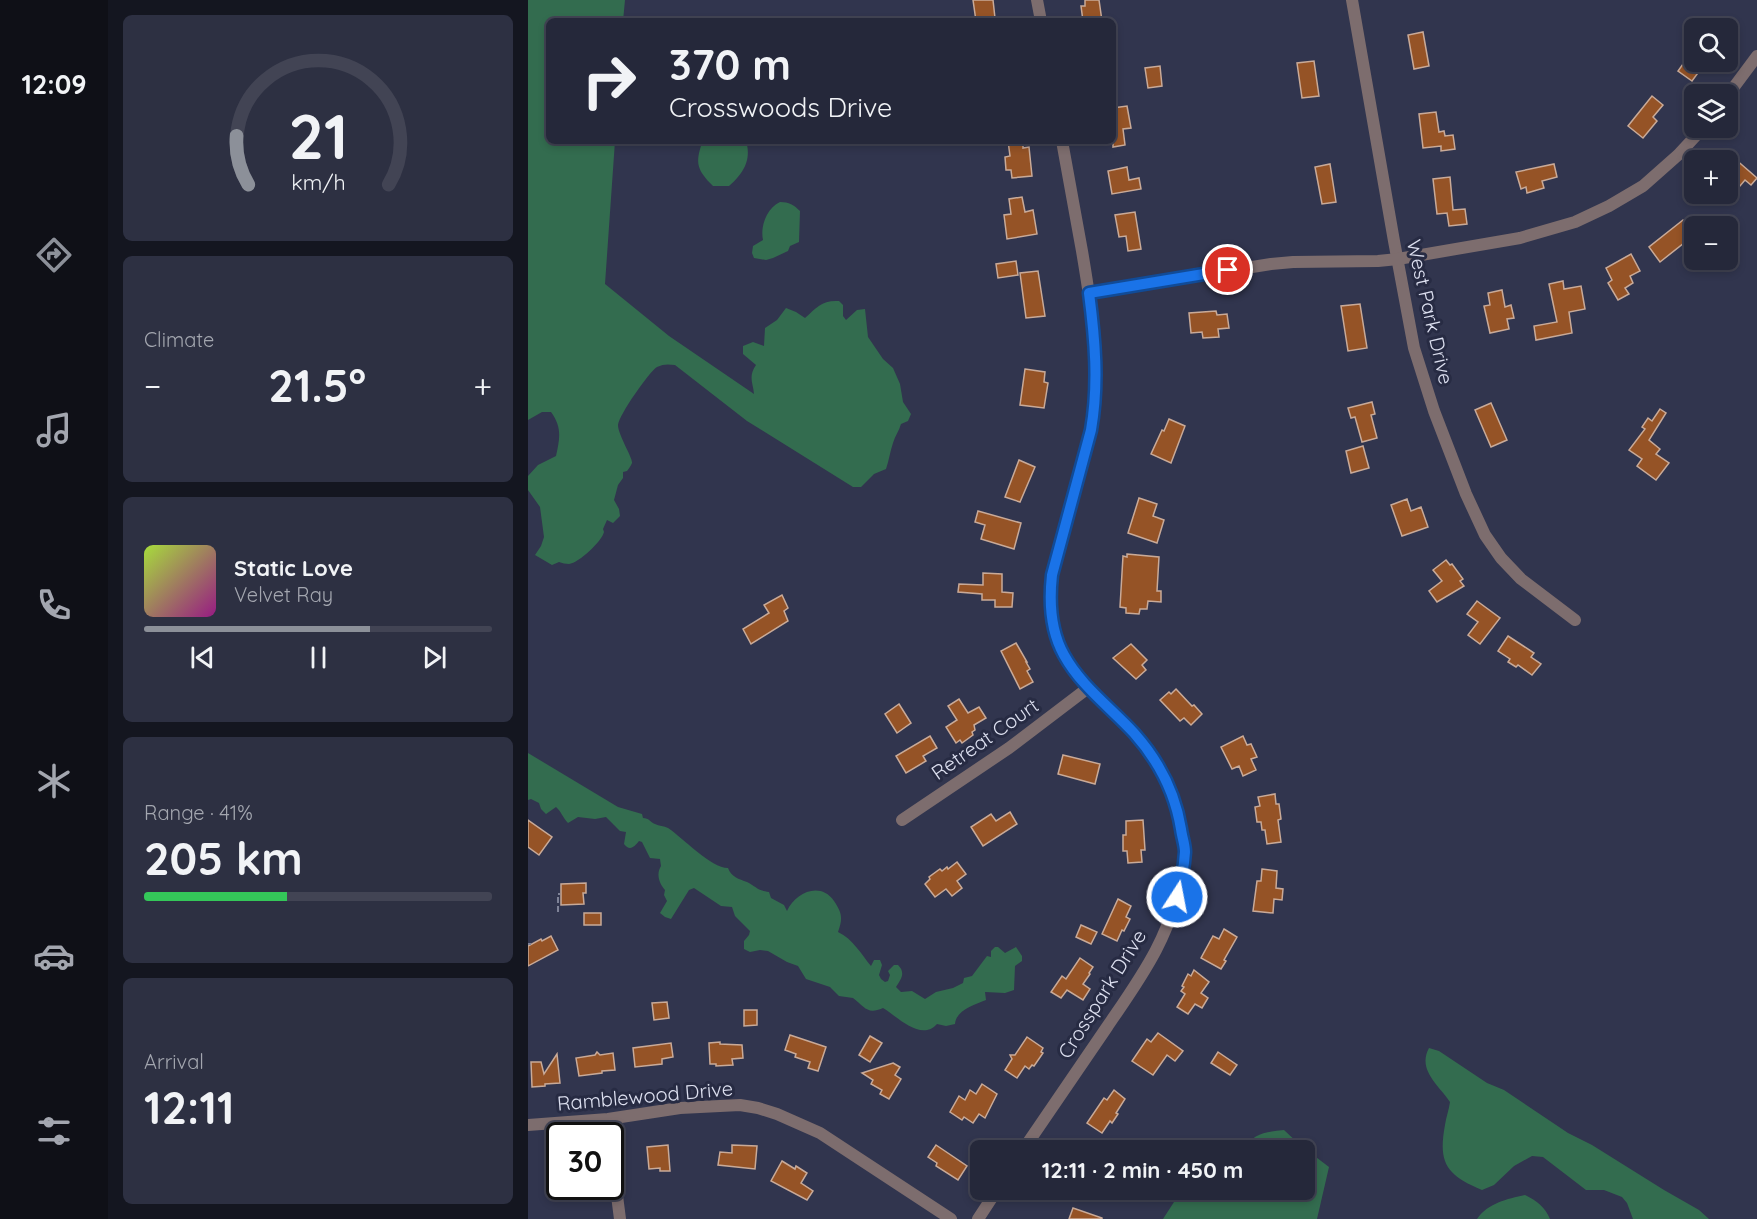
<!DOCTYPE html>
<html lang="en">
<head>
<meta charset="utf-8">
<style>
	body { margin:0; font-family:Quicksand,sans-serif; background:#2d3042; color:#f1f3f6; height:100vh; display:flex; flex-direction:column; font-size:22px; white-space:nowrap }
	* { box-sizing:border-box; margin:0 }
	p { font-size:20px; color:#a3a6af }
	.icon { flex:none; width:33px; height:33px; fill:none; stroke:currentColor; stroke-width:2; stroke-linecap:round; stroke-linejoin:round }
	.map { position:relative; flex:1; overflow:hidden }
	.panel { display:flex; flex-direction:column; gap:15px; padding:15px; background:#141620; width:420px }
	.panel>* { flex:none }
	.guide { position:absolute; left:18px; top:18px; width:570px; height:126px; border-radius:9px; box-shadow:0 3px 9px #0003,0 0 0 2px #424454; background:#25283a; color:#f1f3f6; overflow:hidden }
	.buttons { position:absolute; left:1156px; top:18px; display:grid; gap:12px }
	.buttons a { display:grid; place-items:center; width:54px; height:54px; border-radius:9px; background:#25283a; box-shadow:0 3px 9px #0003,0 0 0 2px #424454; font-size:30px }
	.speed { position:absolute; left:18px; top:1122px; display:flex; gap:12px; font-size:30px; font-weight:700; text-align:center }
	.speed>* { display:grid; place-content:center; width:78px; height:78px; border-radius:50%; background:#25283a; box-shadow:0 3px 9px #0003,0 0 0 2px #424454; line-height:1 }
	.speed .limit { border:3px solid #111; border-radius:9px; background:#fff; color:#111 }
	.pin { position:absolute; display:grid; place-items:center; width:51px; height:51px; color:#fff; margin:-26px; border:3px solid #fff; border-radius:50%; box-shadow:0 2px 6px #0007 }
	.me { position:absolute; width:66px; margin:-33px; rotate:11deg; stroke-linejoin:round; filter:drop-shadow(0 0 4px #0008) }
	.turn { display:flex; align-items:center; gap:21px; height:126px; padding:0 24px; font-size:27px }
	.turn .icon { width:78px; height:78px; stroke-width:2.5 }
	.turn b { display:block; font-size:42px; line-height:51px }
	.big { font-size:45px; font-weight:800; line-height:1.1 }
	.panel .widget { flex:1; display:flex; flex-direction:column; justify-content:center; gap:9px; min-width:0; padding:0 21px; border-radius:9px; background:#2d3042 }
	.panel .dial { align-items:center; gap:0 }
	.dial svg { height:156px; overflow:visible; fill:none; stroke:#424454; stroke-width:7; stroke-linecap:round; text-anchor:middle }
	.dial text { fill:#f1f3f6; stroke:none }
	.song { display:flex; align-items:center; gap:18px }
	.cover { width:72px; height:72px; border-radius:9px; background:linear-gradient(135deg,hsl(80 70% 55%),hsl(310 70% 35%)) }
	.played { height:6px; border-radius:3px; background:linear-gradient(90deg,#8c9099 65%,#424454 65%) }
	.keys { display:flex; justify-content:space-around; direction:ltr }
	.heat { display:flex; justify-content:space-between; align-items:center; font-size:33px; direction:ltr }
	.charge { height:9px; border-radius:4px; background:linear-gradient(90deg,#34c759 41%,#424454 0) }
	.trip { position:absolute; left:442px; top:1140px; width:345px; height:60px; border-radius:9px; background:#25283a; box-shadow:0 3px 9px #0003,0 0 0 2px #424454; font-weight:800; line-height:60px; text-align:center }
	main { display:flex; flex:1; min-height:0 }
	.menu { display:flex; flex-direction:column; width:108px; justify-content:space-around; align-items:center; background:#0f1017; color:#a3a6af }
	.menu .icon { width:42px; height:42px }
	.menu .selected { color:#8c9099 }
	.menu b { font-size:27px; color:#f1f3f6 }
	.map>svg:first-child { display:block }
</style>
</head>
<body>
<main>
<nav class="menu">
<b>12:09</b>
<svg class="icon selected" aria-label="directions" viewBox="0 0 24 24"><path d="M12 3l9 9-9 9-9-9zM9 14v-3h6M13 9l2 2-2 2"/></svg>
<svg class="icon" aria-label="music" viewBox="0 0 24 24"><path d="M9 18V5l10-2v13"/><circle cx="6" cy="18" r="3"/><circle cx="16" cy="16" r="3"/></svg>
<svg class="icon" aria-label="phone" viewBox="0 0 24 24"><path d="M5 4h4l2 5-3 2q2 4 5 5l2-3 5 2v4C11 20 4 13 5 4z"/></svg>
<svg class="icon" aria-label="climate" viewBox="0 0 24 24"><path d="M12 3v18M4 7l16 10M4 17L20 7"/></svg>
<svg class="icon" aria-label="car" viewBox="0 0 24 24"><path d="M5 17H2v-5l4-1 3-4h7l3 4 3 1v5h-3M9 17h6M6 11h13"/><circle cx="7" cy="17" r="2"/><circle cx="17" cy="17" r="2"/></svg>
<svg class="icon" aria-label="filters" viewBox="0 0 24 24"><path d="M4 7h16M4 17h16"/><circle cx="9" cy="7" r="2"/><circle cx="15" cy="17" r="2"/></svg>
</nav>
<section class="panel">
<div class="widget dial"><svg viewBox="0 0 100 80">
<path d="M14 69A42 42 0 1 1 86 69"/>
<path d="M14 69A42 42 0 0 1 8 44" stroke="#8c9099"/>
<text x="50" y="56" font-size="32" font-weight="700">21</text>
<text x="50" y="72" font-size="11">km/h</text>
</svg></div>
<div class="widget"><p>Climate</p>
<div class="heat"><a>−</a><b class="big">21.5°</b><a>+</a></div>
</div>
<div class="widget">
<div class="song"><i class="cover"></i><div><b>Static Love</b><p>Velvet Ray</p></div></div>
<div class="played"></div>
<div class="keys"><svg class="icon" aria-label="previous" viewBox="0 0 24 24"><path d="M18 5L8 12l10 7zM5 5v14"/></svg><svg class="icon" aria-label="pause" viewBox="0 0 24 24"><path d="M8 5v14M16 5v14"/></svg><svg class="icon" aria-label="next" viewBox="0 0 24 24"><path d="M6 5l10 7-10 7zM19 5v14"/></svg></div>
</div>
<div class="widget"><p>Range · 41%</p><b class="big">205 km</b><div class="charge"></div></div>
<div class="widget"><p>Arrival</p><b class="big">12:11</b></div>
</section>
<div class="map">
<svg width="1229" height="1219" viewBox="0 0 1229 1219">
	<rect width="100%" height="100%" fill="#31354e"/>
	<g fill="#336c4f">
		<path d="M0 0H97L95 21H21V141H87L77 284 141 336 226 394C225 382 220 377 228 365L215 354V346L225 342 236 346 237 328 249 320 258 308 268 312 277 318C289 307 294 300 311 301L315 305V316L318 320 329 310 337 309 340 337 355 359 365 368 372 384 375 402 383 414 380 421 373 424C371 431 367 436 365 443 362 452 361 460 358 469L346 474 333 487H325L219 421 147 365C140 364 135 364 129 367 121 372 91 415 90 425 90 435 105 458 104 463 103 466 101 468 99 471L95 472V478L90 485 86 500 91 509 92 516 85 523 79 520 75 529 76 532C74 541 51 563 41 564 38 564 34 563 31 562L24 565 7 555 13 546 16 537 12 507 0 490V476L10 465 28 456C32 438 34 427 23 412H14L0 420Z"/>
		<path d="M170 141H218C224 160 215 174 201 186H185C169 170 167 163 174 143Z"/>
		<path d="M252 202C261 202 266 205 272 211L271 242 262 246 260 251 245 258 238 260 226 258 224 253 225 246 235 240C232 226 239 208 252 202Z"/>
		<path d="M0 753 90 807 114 814 115 818C121 818 122 822 127 824 131 826 136 826 140 828 155 838 183 868 200 868 203 877 211 879 219 882 229 887 228 890 241 892L243 898 256 905 259 911C267 893 292 881 306 901 314 913 315 918 310 932 325 939 333 954 343 966L346 960H352L354 965 351 975 353 979 357 982 360 981 362 975 360 971 366 965H370C378 973 373 979 368 987L373 992 384 991 397 999 408 992 425 988 435 983 436 978 444 976 459 956 463 957V951L467 947H470L477 953 488 947 494 956V961L487 966 486 990 477 993 457 992 458 1000C446 1005 428 1010 427 1024L418 1026 409 1024C393 1042 370 1017 355 1008 339 1015 337 1007 325 998L311 996 302 987 278 979 270 966 259 962 240 951 232 950 222 952 216 949V941L221 935 222 931 207 916 204 907 193 906 166 888 161 890 143 919 137 917 132 913 139 901 136 895 137 890C131 883 128 874 133 866L132 859 122 858 114 842 111 841C107 846 102 852 96 844L98 832 92 831 78 817 67 819 50 817 40 823C35 818 33 811 28 807L18 814 13 809 11 803 3 799 0 800Z"/>
		<path d="M901 1048 911 1051 959 1083 976 1090 1040 1133 1064 1145 1136 1190 1171 1210 1181 1219H1105L1099 1203 1094 1197 1076 1190H1058L1015 1157 1004 1156 986 1166 966 1185 954 1190C918 1175 910 1163 917 1125 918 1117 921 1110 922 1102 911 1085 889 1070 901 1048Z"/>
		<path d="M756 1130 772 1145 801 1167 789 1219H635L646 1202 664 1190H777V1150H715C725 1133 738 1132 756 1130Z"/>
		<path d="M997 1195C1009 1201 1017 1207 1022 1219H949C960 1203 979 1199 997 1195Z"/>
	</g>
	<g fill="#955326" stroke="#c9aa98" stroke-width="1.5">
		<path d="M445 0H465L467 18 448 21Z"/>
		<path d="M557 0H571L574 21H555L553 6H557Z"/>
		<path d="M895 32 901 66 886 69 880 35Z"/>
		<path d="M1167 47V62H1178L1164 81 1150 71Z"/>
		<path d="M786 61 791 96 774 98 769 63Z"/>
		<path d="M632 66 634 86 620 88 617 68Z"/>
		<path d="M1124 96 1135 105 1125 117 1129 121 1115 138 1100 126Z"/>
		<path d="M599 106 603 128 595 129 597 145 585 147V108Z"/>
		<path d="M908 112 911 132 916 131 917 136 925 135 927 149 913 151V146L895 148 891 114Z"/>
		<path d="M480 141H495V148L501 147 504 176 484 178 483 170H478L477 157 482 156Z"/>
		<path d="M1206 158 1229 178 1223 185 1217 180 1200 200V164Z"/>
		<path d="M802 164 808 202 794 204 787 167Z"/>
		<path d="M1026 164 1029 177 1014 181 1016 188 999 193 998 187 993 189 988 172Z"/>
		<path d="M599 167 601 180 611 178 613 189 584 194 580 171Z"/>
		<path d="M922 177 925 210 937 209 939 224 921 226 919 213 909 214 905 179Z"/>
		<path d="M494 197 497 212 505 210 509 234 479 239 476 215 483 214 481 199Z"/>
		<path d="M607 212 613 249 600 251 598 236 591 237 587 215Z"/>
		<path d="M1155 220 1166 235 1132 262 1121 247Z"/>
		<path d="M1103 254 1112 271 1102 276 1105 283 1097 288 1101 294 1090 300 1080 283 1084 280 1078 268Z"/>
		<path d="M488 261 490 275 470 278 468 264Z"/>
		<path d="M510 271 517 316 498 318 492 273Z"/>
		<path d="M1035 281 1036 289 1053 286 1057 309 1041 312 1044 333 1008 340 1006 326 1029 322 1021 284Z"/>
		<path d="M974 290 977 307 983 305 986 318 979 319 981 329 962 333 956 306 962 305 960 293Z"/>
		<path d="M832 304 839 348 820 351 813 306Z"/>
		<path d="M688 311 689 315 699 314 701 328 690 329 691 337 675 338 674 332 663 333 661 313Z"/>
		<path d="M497 369 517 372 516 382 520 383 516 408 492 405Z"/>
		<path d="M844 402 847 414 843 415 849 438 834 442 827 417 823 418 820 408Z"/>
		<path d="M963 403 979 440 963 447 947 410Z"/>
		<path d="M1132 409 1138 413 1121 440 1132 449 1128 454 1141 463 1128 480 1109 466 1114 459 1101 450 1117 429 1114 427 1120 418 1124 421Z"/>
		<path d="M641 419 657 426 643 463 623 454 634 430 636 431Z"/>
		<path d="M835 446 841 468 823 473 818 451Z"/>
		<path d="M491 460 507 467 492 502 477 497Z"/>
		<path d="M611 498 629 504 625 516 636 520 629 543 600 533Z"/>
		<path d="M879 499 883 511 893 507 900 527 874 536 863 505Z"/>
		<path d="M450 511 493 523 486 549 453 539 457 525 447 522Z"/>
		<path d="M599 554 631 557 629 591H633V602L620 601 619 609H612L611 614 598 613V608L592 607 595 556 599 557Z"/>
		<path d="M918 560 922 565 924 564 935 579 932 581 936 586 909 602 901 591 914 581 905 570Z"/>
		<path d="M455 573 474 574V592L485 593 484 607H467V600H454V594L430 592 431 584 455 585Z"/>
		<path d="M254 595 260 608 256 611 260 621 223 644 215 629 241 613 236 605Z"/>
		<path d="M949 601 972 618 952 644 940 635 950 622 939 614Z"/>
		<path d="M980 636 1006 653 1003 657 1013 664 1004 675 990 665 988 667 980 662 982 659 970 651Z"/>
		<path d="M488 643 499 662H498L502 669 499 671 505 682 492 689 473 651Z"/>
		<path d="M603 644 619 660 614 665 618 670 608 679 585 658Z"/>
		<path d="M648 689 664 706 666 705 674 714 663 725 656 718 652 721 632 700 641 692 643 694Z"/>
		<path d="M431 699 440 713 451 707 458 718 446 725 447 730 444 732 445 735 434 743 432 740 428 743 418 727 429 720 420 706Z"/>
		<path d="M371 704 383 723 369 733 357 714Z"/>
		<path d="M402 736 409 748 395 756 398 761 378 773 368 756Z"/>
		<path d="M715 736 719 745 723 744 729 757 723 759 728 770 715 776 711 766 704 769 693 747Z"/>
		<path d="M535 755 572 764 567 784 530 774Z"/>
		<path d="M747 794 748 804H751L753 819 750 820 753 842 739 844 737 830H734L733 822H729L727 807 732 806 730 797Z"/>
		<path d="M482 812 489 824 455 846 443 827 463 814 468 821Z"/>
		<path d="M0 820 24 837 11 855 0 847Z"/>
		<path d="M615 820 617 850H613L614 862 600 863 599 851H595V835H598V821Z"/>
		<path d="M429 862 438 874 429 881 434 888 424 896 418 889 407 897 397 884 402 879 401 877 412 869 414 871 419 867 420 869Z"/>
		<path d="M734 869 749 871 748 888 755 889 754 900 746 899 745 913 725 911 729 881H733Z"/>
		<path d="M58 883V893H55L56 904 33 905V884Z"/>
		<path d="M590 899 603 906 598 917 602 919 596 931 594 930 589 941 574 934Z"/>
		<rect x="56" y="913" width="17" height="12"/>
		<path d="M553 925 569 932 563 944 548 937Z"/>
		<path d="M696 929 709 937 696 960 698 961 693 969 673 958 685 936 691 939Z"/>
		<path d="M23 936 30 950 0 966V946L13 939 14 941Z"/>
		<path d="M552 958 565 967 561 973 562 974 555 984 562 989 555 1000 539 990 533 998 523 992 534 976 538 979Z"/>
		<path d="M666 970 681 982 673 993 680 998 674 1008 667 1004 660 1014 649 1007 657 994 653 991 656 987 654 986 660 974 663 976Z"/>
		<path d="M139 1002 141 1018 126 1020 124 1003Z"/>
		<path d="M216 1010H229V1025L216 1026Z"/>
		<path d="M630 1033 655 1051 647 1061 639 1055 625 1075 604 1061 619 1039 623 1042Z"/>
		<path d="M262 1035 298 1047 290 1071 280 1068 282 1062 267 1057 268 1054 257 1050Z"/>
		<path d="M342 1036 354 1043 342 1062 331 1055Z"/>
		<path d="M499 1037 515 1048 513 1052 515 1053 506 1066 504 1065 501 1069 497 1066 489 1078 477 1070 484 1059 482 1055H487Z"/>
		<path d="M192 1042V1044L214 1045 215 1058 204 1059 205 1065 188 1066V1064H182L181 1043Z"/>
		<path d="M143 1043 145 1057 134 1059V1064L107 1067 105 1048Z"/>
		<path d="M69 1052 72 1055 85 1053 87 1070 74 1071V1073L51 1076 48 1058 67 1055Z"/>
		<path d="M690 1052 709 1065 702 1075 683 1063Z"/>
		<path d="M29 1054 32 1083 17 1084V1086L4 1087 3 1062H13L16 1074Z"/>
		<path d="M365 1063 372 1067 367 1075 373 1079 361 1099 352 1094 354 1090 343 1084 345 1080 334 1073Z"/>
		<path d="M454 1084 469 1094 457 1118 451 1114 445 1123 436 1117 434 1120 422 1112 431 1096 437 1100 442 1090 448 1094Z"/>
		<path d="M586 1090 597 1099 588 1113 590 1114 584 1123 582 1121 574 1133 559 1123 576 1098 579 1100Z"/>
		<path d="M140 1145 142 1171H132V1168L121 1169 119 1147Z"/>
		<path d="M204 1145 229 1146 227 1169 190 1165 192 1152 204 1153Z"/>
		<path d="M408 1145 439 1166 430 1180 408 1166 409 1163 400 1157Z"/>
		<path d="M254 1161 267 1169 268 1166 279 1173 273 1183 285 1191 279 1200 243 1181Z"/>
		<path d="M545 1208 574 1218V1219H541Z"/>
	</g>
	<g fill="none" stroke-linecap="round" stroke-linejoin="round">
		<g stroke="#7e8297" stroke-width="2" stroke-dasharray="6 3" stroke-linecap="butt">
			<path d="M30 912V894H32"/>
			<path d="M0 944H3"/>
		</g>
		<g stroke="#7d6d6e" stroke-width="12">
			<path d="M509 0 513 21"/>
			<path d="M824 0 866 241 886 348 906 411 938 494 957 535 973 558 993 579 1047 620"/>
			<path d="M1200 95 1229 56"/>
			<path d="M561 293 743 264 765 262 850 261 870 259 992 238 1047 222 1081 206 1115 186 1150 155 1175 128"/>
			<path d="M374 820 481 748 560 688"/>
			<path d="M0 1125 80 1119 152 1108 212 1105 230 1108 249 1114 292 1133 423 1219"/>
			<path d="M82 1141 92 1219"/>
			<path d="M495 1150C523 1109 551 1068 579 1027 596 1002 614 977 628 950 642 923 657 881 657 850 656 843 654 835 653 828 645 783 624 751 592 719 573 701 548 678 535 655 522 630 521 602 524 575L563 430C574 370 564 310 554 251 547 214 541 178 534 141"/>
			<path d="M450 1219 469 1190"/>
		</g>
	</g>
	<g fill="none" stroke-linecap="round" stroke-linejoin="round">
		<defs>
			<path id="route" d="M649 897C653 883 656 867 657 852 657 845 654 837 653 829 647 792 631 761 606 733 582 707 553 686 536 655 522 630 521 602 524 575L563 430C571 384 567 339 561 293L700 270"/>
		</defs>
		<use href="#route" stroke="#114b97" stroke-width="15"/>
		<use href="#route" stroke="#1a73e8" stroke-width="10"/>
	</g>
	<g text-anchor="middle" stroke-width="6" stroke-linejoin="round" paint-order="stroke">
		<g font-size="20" fill="#dde0f0" stroke="#272b43">
			<text transform="translate(902 312) rotate(77)" y="7">West Park Drive</text>
			<text transform="translate(457 739) rotate(-35)" y="7">Retreat Court</text>
			<text transform="translate(574 994) rotate(-58)" y="7">Crosspark Drive</text>
			<text transform="translate(117 1096) rotate(-5)" y="7">Ramblewood Drive</text>
		</g>
	</g>
</svg>
<div class="buttons">
<a><svg class="icon" aria-label="search" viewBox="0 0 24 24"><circle cx="10" cy="10" r="6"/><path d="M15 15l6 6"/></svg></a>
<a><svg class="icon" aria-label="layers" viewBox="0 0 24 24"><path d="M12 4l9 5-9 5-9-5zM3 14l9 5 9-5"/></svg></a>
<a>+</a>
<a>−</a>
</div>
<div class="speed"><div class="limit">30</div></div>
<div class="pin" style="left:700px;top:270px;background:#d93025"><svg class="icon" aria-label="arrive" viewBox="0 0 24 24"><path d="M6 21V4h12l-3 4 3 4H6"/></svg></div>
<svg class="me" style="left:649px;top:897px" viewBox="-20 -20 40 40"><circle r="17" fill="#1a73e8" stroke="#fff" stroke-width="3"/><path d="M0-11L8 9 0 5-8 9z" fill="#fff"/></svg>
<div class="trip">12:11 · 2 min · 450 m</div>
<div class="guide">
<div class="turn"><svg class="icon" aria-label="right" viewBox="0 0 24 24"><path d="M7 20v-9h11M14 6l5 5-5 5"/></svg><div><b>370 m</b>Crosswoods Drive</div></div>
</div>
</div>
</main>
</body>
</html>
